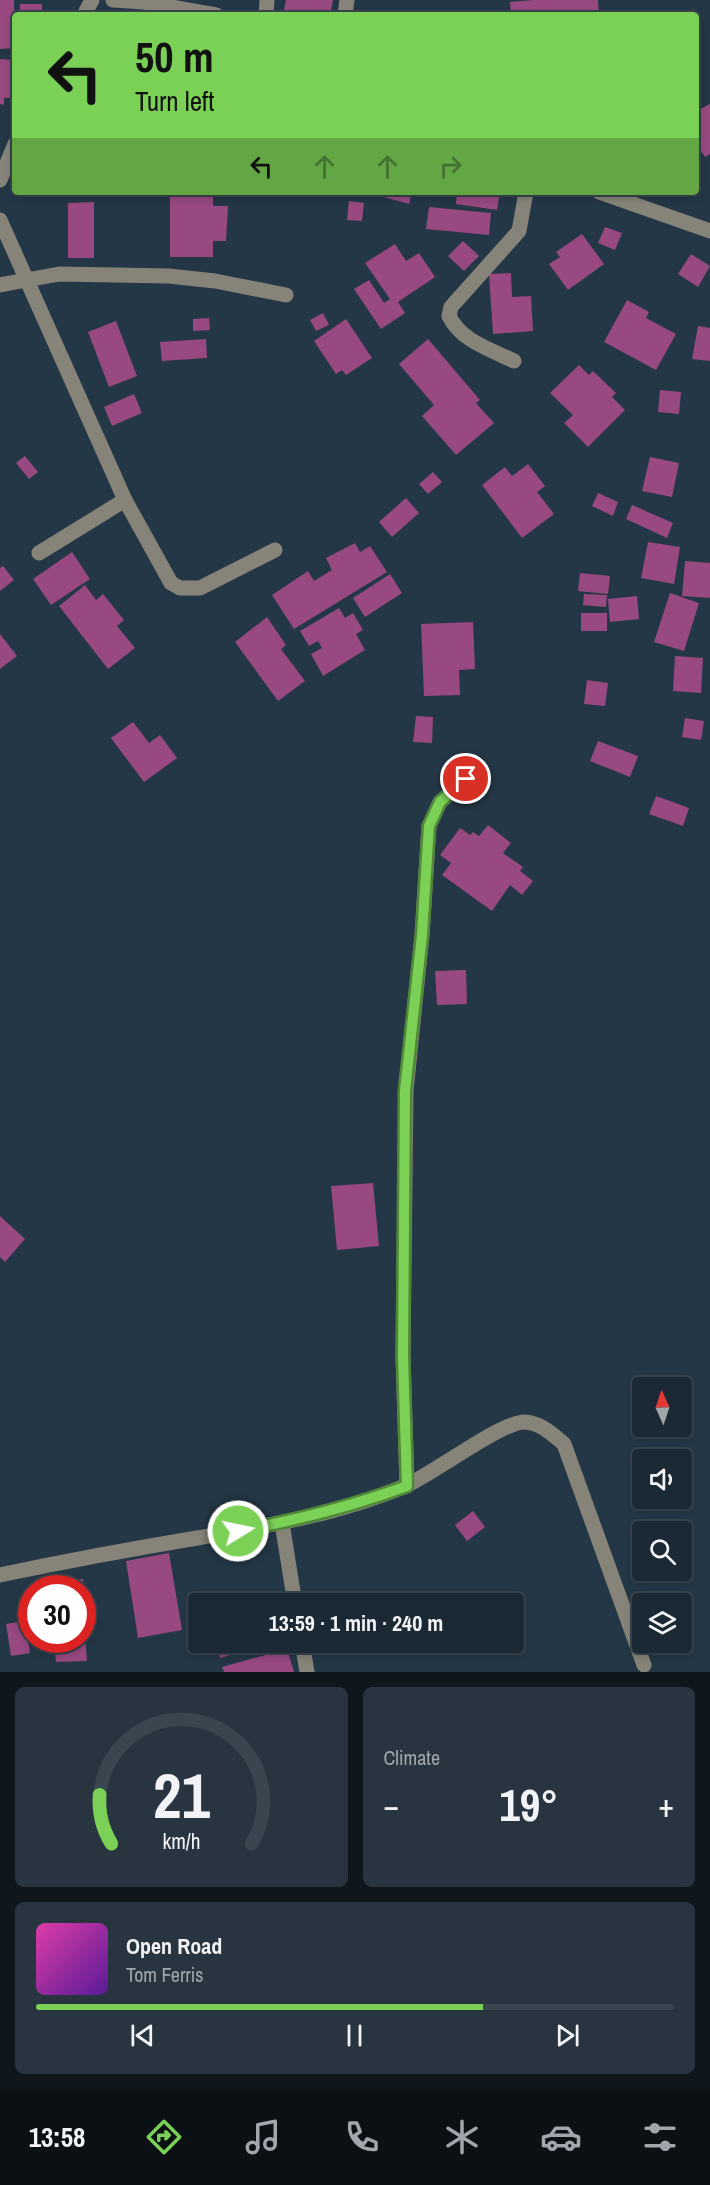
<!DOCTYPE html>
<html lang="en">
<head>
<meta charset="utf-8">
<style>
	body { margin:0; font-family:"Archivo Narrow",sans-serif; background:#283540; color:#f1f3f6; height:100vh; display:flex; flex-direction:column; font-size:22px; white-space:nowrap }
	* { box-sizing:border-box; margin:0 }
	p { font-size:20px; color:#a0a6ac }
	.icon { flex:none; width:33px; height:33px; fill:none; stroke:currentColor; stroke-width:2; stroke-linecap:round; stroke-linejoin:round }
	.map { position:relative; height:1672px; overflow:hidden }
	.panel { display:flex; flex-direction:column; gap:15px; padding:15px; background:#0f171d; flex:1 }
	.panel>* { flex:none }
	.banner { position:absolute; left:12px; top:12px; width:687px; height:183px; border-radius:6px; box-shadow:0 3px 9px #0003,0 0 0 2px #39454f; background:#7bd156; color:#111; overflow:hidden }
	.needle { width:39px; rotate:357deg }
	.controls { position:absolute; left:632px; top:1377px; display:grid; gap:12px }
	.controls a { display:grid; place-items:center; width:60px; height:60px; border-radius:6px; background:#1b2934; box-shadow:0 3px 9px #0003,0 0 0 2px #39454f; font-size:30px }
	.speed { position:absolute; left:18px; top:1575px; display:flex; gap:12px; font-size:30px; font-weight:700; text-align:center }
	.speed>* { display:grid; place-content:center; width:78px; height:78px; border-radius:50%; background:#1b2934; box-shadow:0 3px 9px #0003,0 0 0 2px #39454f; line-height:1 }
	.speed .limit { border:9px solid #d22; background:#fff; color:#111 }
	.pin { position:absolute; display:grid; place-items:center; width:51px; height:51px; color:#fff; margin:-26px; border:3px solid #fff; border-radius:50%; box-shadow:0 2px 6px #0007 }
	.me { position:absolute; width:66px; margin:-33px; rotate:80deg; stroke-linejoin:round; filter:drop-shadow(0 0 4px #0008) }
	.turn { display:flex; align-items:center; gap:21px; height:126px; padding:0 24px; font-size:27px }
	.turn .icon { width:78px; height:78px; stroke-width:2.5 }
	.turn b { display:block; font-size:42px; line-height:51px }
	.lanes { display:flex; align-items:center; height:57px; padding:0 24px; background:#0003; justify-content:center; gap:30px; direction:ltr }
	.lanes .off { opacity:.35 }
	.big { font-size:45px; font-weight:800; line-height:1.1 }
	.panel .widget { flex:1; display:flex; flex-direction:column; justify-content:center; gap:9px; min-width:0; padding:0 21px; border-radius:9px; background:#283540 }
	.panel .dial { align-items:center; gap:0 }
	.dial svg { height:156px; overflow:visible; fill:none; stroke:#39454f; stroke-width:7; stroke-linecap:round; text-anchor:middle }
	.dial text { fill:#f1f3f6; stroke:none }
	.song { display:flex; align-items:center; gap:18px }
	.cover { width:72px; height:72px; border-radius:9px; background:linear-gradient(135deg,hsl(320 70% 55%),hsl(270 70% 35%)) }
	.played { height:6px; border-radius:3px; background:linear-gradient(90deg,#7bd156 70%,#39454f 70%) }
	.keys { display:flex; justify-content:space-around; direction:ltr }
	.heat { display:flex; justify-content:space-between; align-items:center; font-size:33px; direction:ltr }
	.panel .tiles { flex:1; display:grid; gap:15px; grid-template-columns:1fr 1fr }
	.widget:last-child { grid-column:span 2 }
	.trip { position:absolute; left:188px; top:1593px; width:336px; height:60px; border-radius:6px; background:#1b2934; box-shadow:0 3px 9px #0003,0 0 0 2px #39454f; font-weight:800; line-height:60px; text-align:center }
	.menu { display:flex; height:96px; justify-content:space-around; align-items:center; background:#0b1015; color:#a0a6ac }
	.menu .icon { width:42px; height:42px }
	.menu .selected { color:#7bd156 }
	.menu b { font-size:27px; color:#f1f3f6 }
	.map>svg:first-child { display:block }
</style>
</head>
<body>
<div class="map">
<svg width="710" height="1672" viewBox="0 0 710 1672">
	<rect width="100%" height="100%" fill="#243746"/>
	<g fill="#974980">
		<path d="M0 0H14L15 48 0 49Z"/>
		<path d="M286 0H333L330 15H283Z"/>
		<path d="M533 0H598L599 15H511L510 2Z"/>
		<rect x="20" y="4" width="22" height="11"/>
		<path d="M0 59 15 60V98H4V105L0 104Z"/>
		<path d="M710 104V154L705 157 700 150 696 152V111Z"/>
		<path d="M170 192H213V206H228L226 241H213V257H170Z"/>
		<path d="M381 192H412L409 204 380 196Z"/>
		<path d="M457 192H500L497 210 456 204Z"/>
		<path d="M349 201 364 203 362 221 347 220Z"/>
		<path d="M94 202V258H68V203Z"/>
		<path d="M429 207 491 213 489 235 426 229Z"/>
		<path d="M605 227 622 233 615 250 598 243Z"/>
		<path d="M582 234 604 264 568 290 549 264 560 257 556 252Z"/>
		<path d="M463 241 479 256 464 271 448 256Z"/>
		<path d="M395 244 406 261 419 253 435 277 398 302 405 313 381 329 354 289 369 280 384 303 390 299 365 263Z"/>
		<path d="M691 254 710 266 698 287 678 274Z"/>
		<path d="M511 273 512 297 531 296 533 331 493 334 489 274Z"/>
		<path d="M627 300 649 312 646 318 676 334 656 370 604 342Z"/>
		<path d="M323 313 329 325 316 331 310 320Z"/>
		<path d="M209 318 210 330 193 331V319Z"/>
		<path d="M346 319 372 358 346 375 342 370 336 374 314 341Z"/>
		<path d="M116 321 137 376 109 387 88 332Z"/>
		<path d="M698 326 710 328V361L692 359Z"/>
		<path d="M206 339 207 358 162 361 160 342Z"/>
		<path d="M428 339 480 400 476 403 494 423 456 455 422 416 434 405 399 364Z"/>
		<path d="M579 365 589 375 593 371 616 393 612 397 625 410 588 447 564 423 573 415 550 393Z"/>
		<path d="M660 390 681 392 679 414 658 412Z"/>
		<path d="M134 394 142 413 112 426 104 407Z"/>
		<path d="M25 456 38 472 29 479 16 463Z"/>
		<path d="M650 457 679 463 672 497 642 491Z"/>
		<path d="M528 464 545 486 537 492 554 514 522 538 482 485 505 467 512 476Z"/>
		<path d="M433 472 442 482 428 494 419 484Z"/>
		<path d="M598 493 618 502 613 516 592 506Z"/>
		<path d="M406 498 419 513 392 537 379 522Z"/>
		<path d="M632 505 673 523 667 538 626 519Z"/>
		<path d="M648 542 680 547 674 584 641 578Z"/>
		<path d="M355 543 360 552 370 546 387 572 294 629 272 595 308 571 314 581 332 570 326 558Z"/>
		<path d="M72 552 90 579 51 605 33 579Z"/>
		<path d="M685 561 710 563V598L682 596Z"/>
		<path d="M3 566 14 580 0 591V568Z"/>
		<path d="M580 573 610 576 608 594 578 591Z"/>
		<path d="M390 574 402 593 365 617 353 598Z"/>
		<path d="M85 585 96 600 103 594 124 620 117 626 135 648 108 669 59 606Z"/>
		<path d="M670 593 699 603 684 651 654 642Z"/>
		<path d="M584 594 607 595 606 607 583 605Z"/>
		<path d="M637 596 639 619 610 622 608 599Z"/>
		<path d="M339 608 345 618 353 613 363 630 356 634 365 650 323 676 311 654 322 648 318 641 309 646 300 631Z"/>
		<rect x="581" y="613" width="26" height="18"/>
		<path d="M267 617 286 645 281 649 305 681 278 701 235 642Z"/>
		<path d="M473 622 475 669 459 670 460 695 424 696 421 624Z"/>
		<path d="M0 634 17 656 0 669Z"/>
		<path d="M675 656 703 658 701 693 673 691Z"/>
		<path d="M587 680 608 683 605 706 584 704Z"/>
		<path d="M416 716 433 717 432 743 413 742Z"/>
		<path d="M685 718 704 721 701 740 682 737Z"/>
		<path d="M133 722 149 743 160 735 177 758 144 782 111 738Z"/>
		<path d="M598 741 638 756 630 777 590 761Z"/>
		<path d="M656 796 689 808 683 826 649 814Z"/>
		<path d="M488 825 511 843 503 853 523 867 520 871 533 881 522 895 510 885 492 911 442 875 451 863 440 855 460 828 470 835 473 832 479 836Z"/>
		<path d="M466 970 467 1004 437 1005 435 971Z"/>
		<path d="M373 1183 379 1246 337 1250 331 1186Z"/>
		<path d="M0 1216 25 1239 5 1262 0 1257Z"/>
		<path d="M473 1511 485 1527 467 1541 455 1525Z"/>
		<path d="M169 1553 182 1630 138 1638 126 1561Z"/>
		<path d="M83 1579 84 1588H37L36 1583Z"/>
		<path d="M82 1611H89L90 1635H85L87 1661 56 1662 54 1640H82Z"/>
		<path d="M25 1621 30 1653 11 1656 6 1624Z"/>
		<path d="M216 1642H271V1643L220 1658Z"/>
		<path d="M287 1649 294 1672H224L222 1667Z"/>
	</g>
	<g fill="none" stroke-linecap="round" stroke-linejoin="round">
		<g stroke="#868378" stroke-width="15">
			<path d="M113 0 144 2 216 15"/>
			<path d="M84 15 92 0"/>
			<path d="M266 15 267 0"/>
			<path d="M345 15 347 0"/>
			<path d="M0 180 15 144"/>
			<path d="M599 192 710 231"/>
			<path d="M0 220 125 500 171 583 180 588H200L275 550"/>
			<path d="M0 285 59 274 169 276 215 281 286 295"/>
			<path d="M514 361C490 349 461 341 449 316L451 307 519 231 526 192"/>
			<path d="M39 553 125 500"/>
			<path d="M407 1486 403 1356 406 1091 422 935 429 826 440 802 466 779"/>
			<path d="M282 1523 295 1604"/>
			<path d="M0 1575C66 1561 131 1549 197 1538 267 1526 339 1514 405 1486 432 1475 500 1422 525 1422 541 1423 552 1434 564 1444L644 1665"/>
			<path d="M302 1642 307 1672"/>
		</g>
	</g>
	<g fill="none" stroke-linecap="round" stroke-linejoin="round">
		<defs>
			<path id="route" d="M238 1531C298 1520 350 1507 407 1486L403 1356 405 1091 422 935 429 826 440 802 466 779"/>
		</defs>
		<use href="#route" stroke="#508838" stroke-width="15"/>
		<use href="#route" stroke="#7bd156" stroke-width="10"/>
	</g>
</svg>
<div class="controls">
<a><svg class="needle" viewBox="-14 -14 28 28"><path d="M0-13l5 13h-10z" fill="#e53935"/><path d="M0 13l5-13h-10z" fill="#a0a6ac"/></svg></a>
<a><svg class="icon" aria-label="sound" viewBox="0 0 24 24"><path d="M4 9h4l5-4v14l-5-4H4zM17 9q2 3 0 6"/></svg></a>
<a><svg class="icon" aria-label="search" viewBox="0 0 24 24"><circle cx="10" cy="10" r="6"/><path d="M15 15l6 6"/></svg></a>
<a><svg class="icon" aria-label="layers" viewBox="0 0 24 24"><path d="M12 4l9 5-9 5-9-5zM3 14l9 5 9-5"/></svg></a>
</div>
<div class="speed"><div class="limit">30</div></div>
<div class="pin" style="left:466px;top:779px;background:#d93025"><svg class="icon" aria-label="arrive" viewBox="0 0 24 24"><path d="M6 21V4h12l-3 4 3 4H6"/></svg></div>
<svg class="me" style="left:238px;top:1531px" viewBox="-20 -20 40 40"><circle r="17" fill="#7bd156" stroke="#fff" stroke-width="3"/><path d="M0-11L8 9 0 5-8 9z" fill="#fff"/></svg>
<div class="trip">13:59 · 1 min · 240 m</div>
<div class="banner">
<div class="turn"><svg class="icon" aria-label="left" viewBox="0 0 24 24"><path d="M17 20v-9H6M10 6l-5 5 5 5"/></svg><div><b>50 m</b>Turn left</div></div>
<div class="lanes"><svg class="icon" aria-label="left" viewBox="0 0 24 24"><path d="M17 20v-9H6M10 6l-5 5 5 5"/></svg><svg class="icon off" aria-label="ahead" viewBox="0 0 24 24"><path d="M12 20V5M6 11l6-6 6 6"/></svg><svg class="icon off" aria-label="ahead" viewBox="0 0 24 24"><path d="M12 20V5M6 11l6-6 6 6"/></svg><svg class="icon off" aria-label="right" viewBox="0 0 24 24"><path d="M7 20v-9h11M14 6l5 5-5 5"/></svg></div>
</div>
</div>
<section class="panel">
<div class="tiles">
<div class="widget dial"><svg viewBox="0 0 100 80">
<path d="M14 69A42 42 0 1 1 86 69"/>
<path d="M14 69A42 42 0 0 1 8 44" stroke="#7bd156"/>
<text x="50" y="56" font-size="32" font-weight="700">21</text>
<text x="50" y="72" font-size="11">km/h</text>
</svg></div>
<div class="widget"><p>Climate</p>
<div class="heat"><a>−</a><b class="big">19°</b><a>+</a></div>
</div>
<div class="widget">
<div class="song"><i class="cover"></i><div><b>Open Road</b><p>Tom Ferris</p></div></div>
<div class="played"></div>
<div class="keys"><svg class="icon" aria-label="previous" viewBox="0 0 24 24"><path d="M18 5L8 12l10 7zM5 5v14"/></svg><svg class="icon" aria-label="pause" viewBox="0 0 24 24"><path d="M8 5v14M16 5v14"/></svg><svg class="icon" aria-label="next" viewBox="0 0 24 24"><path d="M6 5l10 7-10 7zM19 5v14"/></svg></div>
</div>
</div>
</section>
<nav class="menu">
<b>13:58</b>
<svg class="icon selected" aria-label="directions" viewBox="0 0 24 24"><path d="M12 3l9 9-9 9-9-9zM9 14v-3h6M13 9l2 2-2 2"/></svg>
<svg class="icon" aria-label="music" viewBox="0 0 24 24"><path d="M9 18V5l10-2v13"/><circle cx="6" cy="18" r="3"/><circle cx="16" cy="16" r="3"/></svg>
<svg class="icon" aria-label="phone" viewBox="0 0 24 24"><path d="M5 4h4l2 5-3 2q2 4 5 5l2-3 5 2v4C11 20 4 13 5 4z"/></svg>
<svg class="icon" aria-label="climate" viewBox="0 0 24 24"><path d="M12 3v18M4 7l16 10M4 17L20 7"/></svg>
<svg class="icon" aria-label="car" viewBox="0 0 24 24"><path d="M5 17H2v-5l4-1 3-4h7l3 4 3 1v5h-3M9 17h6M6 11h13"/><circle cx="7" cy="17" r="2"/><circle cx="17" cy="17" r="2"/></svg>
<svg class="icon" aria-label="filters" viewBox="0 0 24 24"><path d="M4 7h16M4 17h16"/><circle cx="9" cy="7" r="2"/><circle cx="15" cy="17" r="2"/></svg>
</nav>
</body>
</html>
